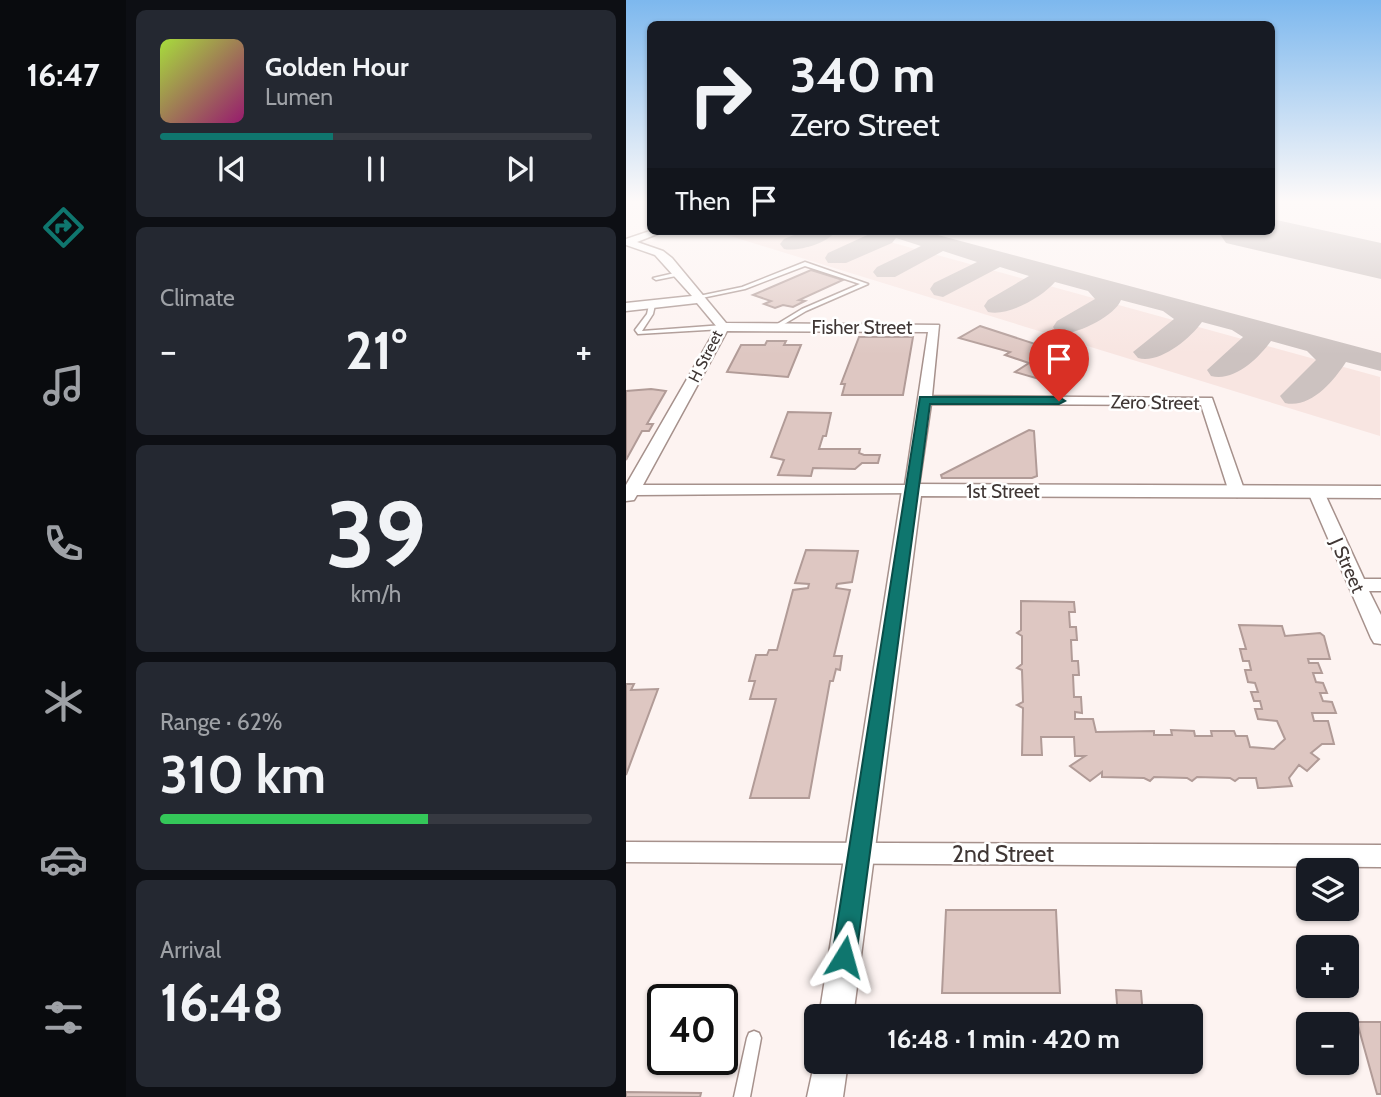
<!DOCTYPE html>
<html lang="en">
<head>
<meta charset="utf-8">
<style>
	body { margin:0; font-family:Cabin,sans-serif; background:#242831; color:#f1f3f6; height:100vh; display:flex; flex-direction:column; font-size:26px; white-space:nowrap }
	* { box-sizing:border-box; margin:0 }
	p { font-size:23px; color:#9ea1a6 }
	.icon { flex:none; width:38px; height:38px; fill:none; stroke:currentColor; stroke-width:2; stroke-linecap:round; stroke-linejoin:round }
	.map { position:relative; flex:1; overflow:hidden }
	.sheet { display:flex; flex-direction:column; gap:10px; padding:10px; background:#0d0f14; width:500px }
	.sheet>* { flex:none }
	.guide { position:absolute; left:21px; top:21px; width:628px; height:214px; border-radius:10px; box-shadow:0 2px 5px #0004; background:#171b24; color:#f1f3f6; overflow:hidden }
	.fabs { position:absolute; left:670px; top:858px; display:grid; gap:14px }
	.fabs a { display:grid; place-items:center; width:63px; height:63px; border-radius:10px; background:#171b24; box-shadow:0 2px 5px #0004; font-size:35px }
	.speed { position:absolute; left:21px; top:984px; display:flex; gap:14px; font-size:35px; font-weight:700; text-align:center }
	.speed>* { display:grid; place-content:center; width:91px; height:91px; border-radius:50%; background:#171b24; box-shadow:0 2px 5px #0004; line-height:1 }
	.speed .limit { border:4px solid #111; border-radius:10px; background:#fff; color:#111 }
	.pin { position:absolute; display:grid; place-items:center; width:60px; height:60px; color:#fff; margin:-72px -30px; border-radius:50% 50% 50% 0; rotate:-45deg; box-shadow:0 0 7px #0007 }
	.pin .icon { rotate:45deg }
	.me { position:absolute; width:77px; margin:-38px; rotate:8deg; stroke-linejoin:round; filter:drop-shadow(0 0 5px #0008) }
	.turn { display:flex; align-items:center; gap:24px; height:147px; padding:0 28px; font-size:32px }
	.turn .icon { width:91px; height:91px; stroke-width:2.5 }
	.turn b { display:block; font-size:49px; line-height:60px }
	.then { display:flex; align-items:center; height:66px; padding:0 28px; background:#0003; gap:14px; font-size:26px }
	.big { font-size:52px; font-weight:700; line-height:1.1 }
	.sheet .widget { flex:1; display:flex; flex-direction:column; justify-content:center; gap:10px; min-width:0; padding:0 24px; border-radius:10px; background:#242831 }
	.sheet .dial { align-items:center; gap:0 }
	.dial b { font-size:91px; line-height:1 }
	.song { display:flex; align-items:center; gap:21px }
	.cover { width:84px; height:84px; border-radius:10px; background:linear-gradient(135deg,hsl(80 70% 55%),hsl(320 70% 35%)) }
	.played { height:7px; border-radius:4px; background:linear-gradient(90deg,#0f766e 40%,#363941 40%) }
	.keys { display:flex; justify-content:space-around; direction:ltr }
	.heat { display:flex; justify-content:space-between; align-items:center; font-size:38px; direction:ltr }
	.charge { height:10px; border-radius:5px; background:linear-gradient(90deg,#34c759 62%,#363941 0) }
	.trip { position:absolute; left:178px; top:1004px; width:399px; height:70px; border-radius:10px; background:#171b24; box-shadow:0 2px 5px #0004; font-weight:700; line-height:70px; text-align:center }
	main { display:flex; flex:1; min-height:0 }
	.tabs { display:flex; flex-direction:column; width:126px; justify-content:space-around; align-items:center; background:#090b0e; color:#9ea1a6 }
	.tabs .icon { width:49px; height:49px }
	.tabs .on { color:#0f766e }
	.tabs b { font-size:32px; color:#f1f3f6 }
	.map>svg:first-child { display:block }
</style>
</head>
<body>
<main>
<nav class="tabs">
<b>16:47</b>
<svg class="icon on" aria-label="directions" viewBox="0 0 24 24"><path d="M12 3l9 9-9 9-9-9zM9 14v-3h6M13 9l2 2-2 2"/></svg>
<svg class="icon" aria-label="music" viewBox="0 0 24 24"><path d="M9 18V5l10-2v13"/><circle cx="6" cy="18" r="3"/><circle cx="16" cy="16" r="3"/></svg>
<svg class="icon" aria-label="phone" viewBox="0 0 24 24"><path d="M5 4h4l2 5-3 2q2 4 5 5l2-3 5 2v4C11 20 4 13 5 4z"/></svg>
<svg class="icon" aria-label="climate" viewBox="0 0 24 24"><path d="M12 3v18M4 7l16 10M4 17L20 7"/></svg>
<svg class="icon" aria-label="car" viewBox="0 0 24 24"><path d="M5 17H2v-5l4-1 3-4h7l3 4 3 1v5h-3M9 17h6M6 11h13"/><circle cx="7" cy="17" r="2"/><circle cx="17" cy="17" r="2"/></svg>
<svg class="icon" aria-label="filters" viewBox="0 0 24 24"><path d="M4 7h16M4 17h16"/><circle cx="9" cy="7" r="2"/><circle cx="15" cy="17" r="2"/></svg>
</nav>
<section class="sheet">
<div class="widget">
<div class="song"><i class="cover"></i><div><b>Golden Hour</b><p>Lumen</p></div></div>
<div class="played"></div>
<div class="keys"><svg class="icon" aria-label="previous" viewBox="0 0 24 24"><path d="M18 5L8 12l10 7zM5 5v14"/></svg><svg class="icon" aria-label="pause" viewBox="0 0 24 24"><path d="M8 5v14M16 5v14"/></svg><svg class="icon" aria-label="next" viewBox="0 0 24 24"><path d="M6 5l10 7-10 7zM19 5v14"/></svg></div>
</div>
<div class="widget"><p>Climate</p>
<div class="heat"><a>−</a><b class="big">21°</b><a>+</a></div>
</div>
<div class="widget dial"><b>39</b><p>km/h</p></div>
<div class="widget"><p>Range · 62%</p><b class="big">310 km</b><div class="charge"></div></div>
<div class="widget"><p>Arrival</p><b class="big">16:48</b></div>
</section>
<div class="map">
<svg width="755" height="1097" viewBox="0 0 755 1097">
	<rect width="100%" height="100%" fill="#fdf3f1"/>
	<path fill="#f8e5e1" d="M88 231H224L754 377V436Z"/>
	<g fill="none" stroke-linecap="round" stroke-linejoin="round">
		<g fill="#ccc2c0" fill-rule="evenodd">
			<path d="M178 231H210C202 243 172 252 158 249L154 244 158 239Z"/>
			<path d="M250 231H297L755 353V371L720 362C707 382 684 409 659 403L654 396 690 360 681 351 645 341C632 359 608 382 585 376L581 370 617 337 606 330 576 322C563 340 533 364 512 358L507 352 548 319 537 311 495 300C489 316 448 337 431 333L427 327 431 321 469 299 462 291 429 282C416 297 382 317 362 312L358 306 362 300 403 276 374 267 317 297 308 295 304 289 308 283 351 262 317 251 269 277H251L247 272 251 267 295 246 270 238 266 243 220 263H202L199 258 202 253Z"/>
		</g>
		<path fill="#ccc2c0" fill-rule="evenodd" d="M646 219 755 243V279L600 243 592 231H646Z"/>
	</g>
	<g fill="#dec7c2" stroke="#b19b97" stroke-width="2">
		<path d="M185 270 217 280 173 300 179 301 167 307 157 305 149 308 138 304 145 301 127 295Z"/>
		<path d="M354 326 449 357 441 362 457 367 436 381 419 375 413 379 389 372 403 363 379 355 384 352 333 338Z"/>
		<path d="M233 337H287L277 395H216L219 384H215Z"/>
		<path d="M420 339 434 344 447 349 441 352 427 348 430 346 416 342Z"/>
		<path d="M141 341H160L158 345H175L162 377 101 372 115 345H139Z"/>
		<path d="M25 389 40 391 21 424H27L23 431H16L0 460V391Z"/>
		<path d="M162 412 205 413 200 436H197L193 449H234L233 453 238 455H254L252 463H236L229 469 187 468 185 476 152 475 158 460 145 457Z"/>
		<path d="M403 430 408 431 411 476 406 478H316L315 475Z"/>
		<path d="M180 550 232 551 226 582 211 584 210 588 224 590 208 656H216L214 670 210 669 207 681H204L183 798H124L150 699H124L129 681H123L130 655H141L143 650H151L167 590 182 588 183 584 169 583Z"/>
		<path d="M395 601 448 602 449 612H443L444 627H450L451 640H445L446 661H452L453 675H447L448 697H455L456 713 449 712V719H467L470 732 528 731V735H546L545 730 568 731 569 736H586L585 731H608L610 736H621L624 747 648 749 659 739 651 721 632 719 629 709H636L634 701H628L625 692H632L629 683 622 682 619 670H625L623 661H617L614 649H620L613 625 656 626 659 636 694 633 698 636 704 659H682L683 663H692L696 673H687L690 682 697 683 701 693H694L697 701 706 702 710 713H686L688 721H702L708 744H696L685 753 693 759 681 771 673 765 663 778 666 786 637 788H632L630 778H613L609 781 604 778 571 777 566 781 561 778 528 777 524 781 518 778 476 777V772L464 781 444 766 459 756H449L448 737H415L416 755H396L397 708 391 705 397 702 396 670 391 668 396 664V636L391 633 395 630Z"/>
		<path d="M0 684H8L5 690 32 689 0 775Z"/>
		<path d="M320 910H430L434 993H316Z"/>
		<path d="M490 990 515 991 517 1017H492Z"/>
		<path d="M731 1022H755V1094H751Z"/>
		<path d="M0 1092 75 1093 74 1097H0Z"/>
	</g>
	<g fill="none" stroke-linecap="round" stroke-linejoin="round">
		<defs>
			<g id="service">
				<path d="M179 262 242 284 180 311 150 329 148 328V326L176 309 234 284 179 266 119 289 71 299 68 297 116 287Z"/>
				<path d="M53 272 55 273V275L30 280 27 278Z"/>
				<path d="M26 303 29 305 27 314 16 331 97 325 100 327 97 329 12 334 9 330 21 314 23 305Z"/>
				<path d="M128 1031 133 1033 135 1038 124 1097H108L121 1038 123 1033Z"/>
			</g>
			<g id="minor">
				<path d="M24 231H39L11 242 37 251 46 258 100 323 313 325 306 396 586 398 619 492 611 497 603 492 575 405 305 404 292 493 11 495 8 500 0 501V485L91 327 71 303 0 311V303L66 296 29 255 0 245V239ZM101 331 302 332 279 485H17Z"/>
				<path d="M690 487 698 492 738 579H755V591H743L755 615V644L748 643 745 638 682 492Z"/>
				<path d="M0 842 755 845V867L0 862Z"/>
			</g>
			<g id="tertiary">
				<path d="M286 484 755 486V498L295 496 227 1017H193L276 490Z"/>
				<path d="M191 1051V1062H222L217 1097H181Z"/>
			</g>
		</defs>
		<use href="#service" stroke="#a6918c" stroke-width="3"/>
		<use href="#minor" stroke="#a6918c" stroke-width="3"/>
		<use href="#tertiary" stroke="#a6918c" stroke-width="3"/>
		<use href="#service" fill="#fff" fill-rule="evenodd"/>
		<use href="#minor" fill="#fff" fill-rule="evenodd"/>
		<use href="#tertiary" fill="#fff" fill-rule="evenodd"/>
	</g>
	<linearGradient id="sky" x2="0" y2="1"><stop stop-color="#7db8ee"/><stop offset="0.57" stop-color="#fefaf9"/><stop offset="1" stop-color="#fefaf9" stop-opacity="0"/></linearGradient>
	<rect width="755" height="354" fill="url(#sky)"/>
	<path fill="#0f766e" stroke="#0a4d48" stroke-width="2" d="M294 397H433L439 401 433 404H304L230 957 227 965 218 969 209 965 206 957Z"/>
	<g text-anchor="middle" stroke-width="5" stroke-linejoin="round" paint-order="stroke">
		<g font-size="16" fill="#403735" stroke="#fff">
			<text transform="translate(79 356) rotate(-63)" y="6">H Street</text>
		</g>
		<g font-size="19" fill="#403735" stroke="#fff">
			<text x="236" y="334">Fisher Street</text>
			<text transform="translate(529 402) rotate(1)" y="7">Zero Street</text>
			<text x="377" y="498">1st Street</text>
			<text transform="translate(722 565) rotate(66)" y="7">J Street</text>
		</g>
		<g font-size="23" fill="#403735" stroke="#fff">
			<text x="377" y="862">2nd Street</text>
		</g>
	</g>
</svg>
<div class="fabs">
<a><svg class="icon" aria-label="layers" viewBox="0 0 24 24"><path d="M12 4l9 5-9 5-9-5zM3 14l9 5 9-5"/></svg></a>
<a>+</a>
<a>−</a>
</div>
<div class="speed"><div class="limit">40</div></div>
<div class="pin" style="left:433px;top:401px;background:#d93025"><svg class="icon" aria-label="arrive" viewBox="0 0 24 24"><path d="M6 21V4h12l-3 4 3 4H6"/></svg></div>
<svg class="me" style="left:218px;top:957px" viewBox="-20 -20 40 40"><path d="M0-17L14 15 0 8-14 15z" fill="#0f766e" stroke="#fff" stroke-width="4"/></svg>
<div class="trip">16:48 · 1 min · 420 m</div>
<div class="guide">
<div class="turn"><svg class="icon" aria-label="right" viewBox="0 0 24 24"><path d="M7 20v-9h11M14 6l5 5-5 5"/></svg><div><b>340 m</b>Zero Street</div></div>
<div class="then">Then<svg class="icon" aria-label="arrive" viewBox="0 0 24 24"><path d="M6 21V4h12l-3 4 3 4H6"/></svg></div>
</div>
</div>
</main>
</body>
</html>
